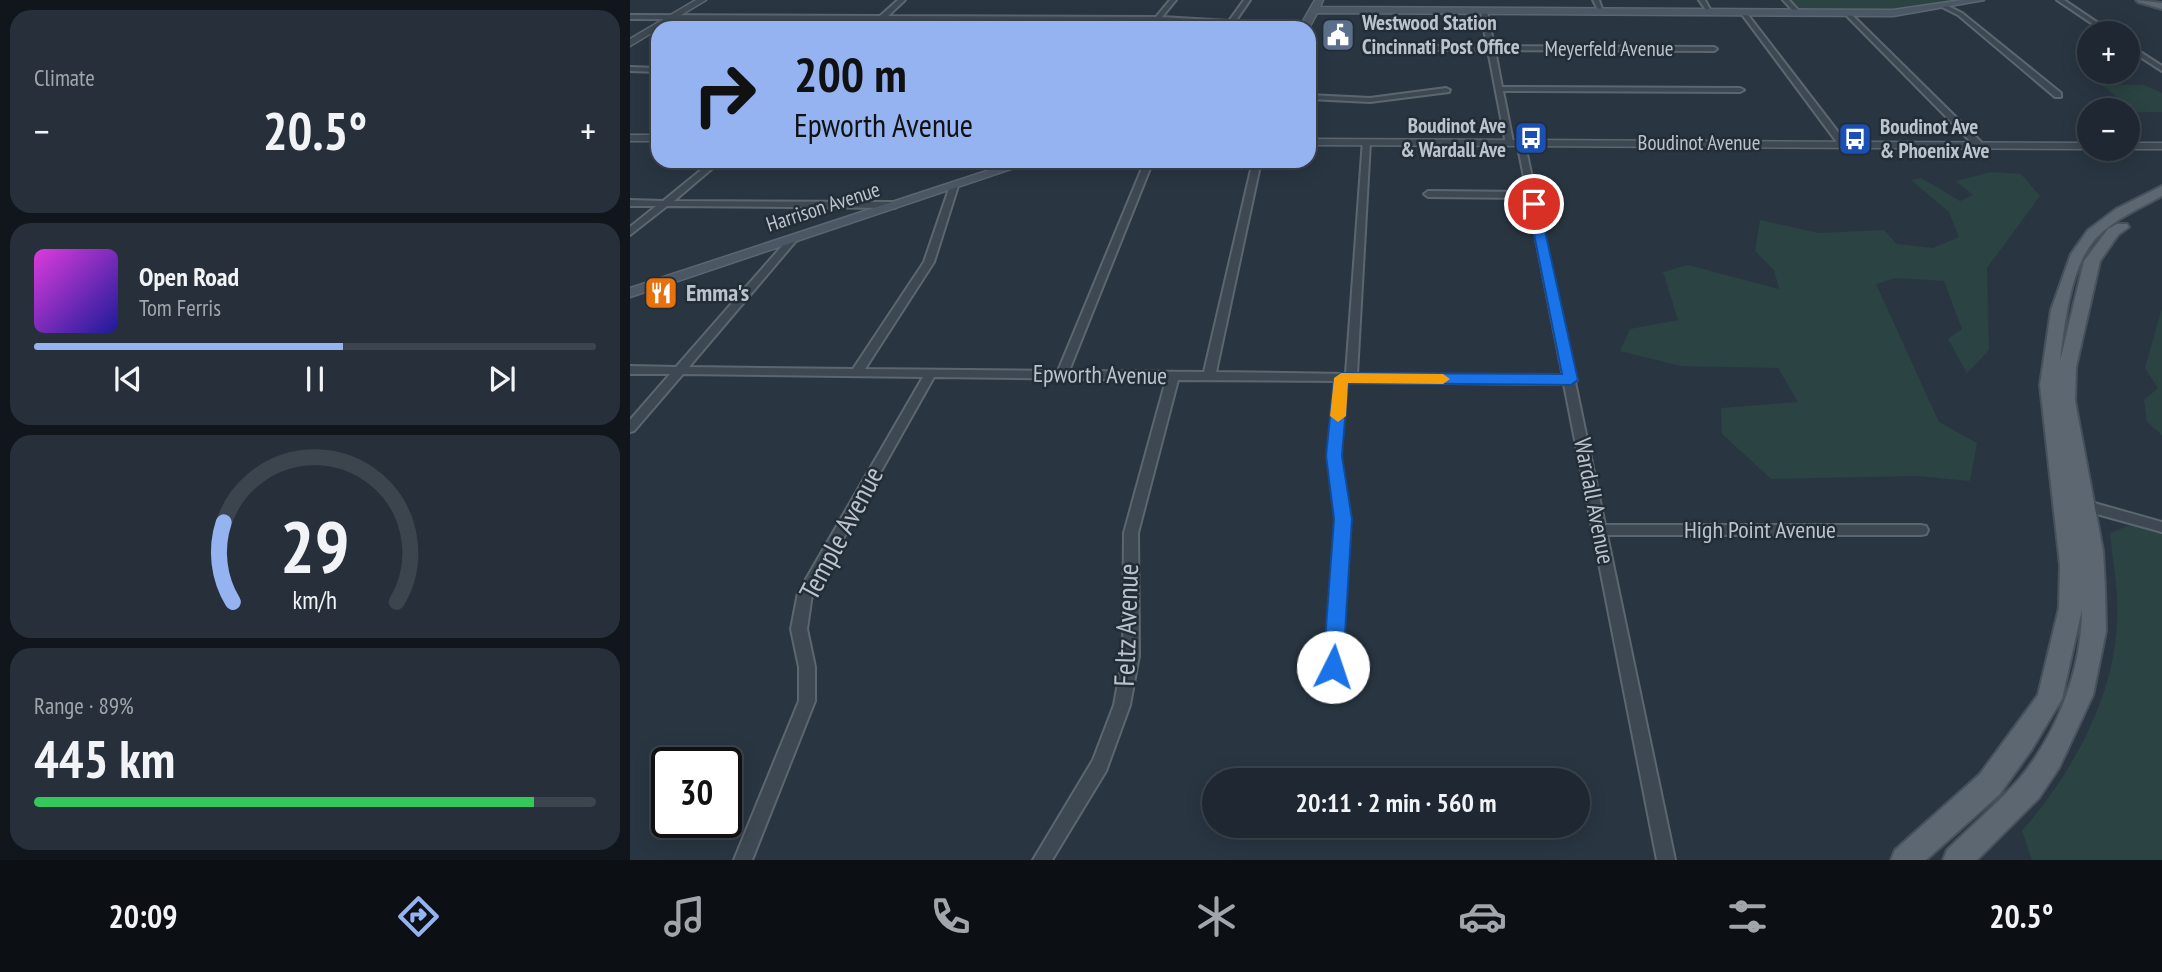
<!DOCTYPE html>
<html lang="en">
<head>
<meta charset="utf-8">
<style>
	body { margin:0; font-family:"PT Sans Narrow",sans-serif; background:#27303a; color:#f1f3f6; height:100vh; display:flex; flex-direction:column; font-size:26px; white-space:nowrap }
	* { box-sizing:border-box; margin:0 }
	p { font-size:23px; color:#a1a6ac }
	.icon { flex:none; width:38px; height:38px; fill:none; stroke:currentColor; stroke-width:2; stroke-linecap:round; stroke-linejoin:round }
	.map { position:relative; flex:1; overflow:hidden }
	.side { display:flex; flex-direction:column; gap:10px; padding:10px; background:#11161c; width:630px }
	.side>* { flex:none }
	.banner { position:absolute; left:21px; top:21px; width:665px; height:147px; border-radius:21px; box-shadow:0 4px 18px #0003,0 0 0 2px #3c444d; background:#95b2f1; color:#111; overflow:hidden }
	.controls { position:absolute; left:1447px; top:21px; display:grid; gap:14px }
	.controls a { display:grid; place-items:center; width:63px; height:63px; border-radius:50%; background:#1f2832; box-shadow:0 4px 18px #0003,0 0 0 2px #3c444d; font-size:35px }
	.speed { position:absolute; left:21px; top:747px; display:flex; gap:14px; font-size:35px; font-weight:700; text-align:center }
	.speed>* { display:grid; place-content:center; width:91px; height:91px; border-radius:50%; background:#1f2832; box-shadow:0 4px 18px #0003,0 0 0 2px #3c444d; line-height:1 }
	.speed .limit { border:4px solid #111; border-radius:10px; background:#fff; color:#111 }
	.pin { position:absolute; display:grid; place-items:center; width:60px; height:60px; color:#fff; margin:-30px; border:4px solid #fff; border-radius:50%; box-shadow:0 2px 7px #0007 }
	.me { position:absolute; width:77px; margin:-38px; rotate:4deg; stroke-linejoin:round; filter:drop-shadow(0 0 5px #0008) }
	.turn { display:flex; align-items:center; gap:24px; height:147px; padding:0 28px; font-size:32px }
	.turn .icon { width:91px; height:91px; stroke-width:2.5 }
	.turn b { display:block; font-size:49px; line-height:60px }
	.big { font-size:52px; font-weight:700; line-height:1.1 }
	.side .card { flex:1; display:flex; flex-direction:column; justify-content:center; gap:10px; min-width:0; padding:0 24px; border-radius:21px; background:#27303a }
	.side .dial { align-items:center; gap:0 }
	.dial svg { height:182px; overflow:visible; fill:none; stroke:#3c444d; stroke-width:7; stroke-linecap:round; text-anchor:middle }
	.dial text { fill:#f1f3f6; stroke:none }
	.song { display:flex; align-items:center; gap:21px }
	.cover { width:84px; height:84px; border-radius:10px; background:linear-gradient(135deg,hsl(300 70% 55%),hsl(240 70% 35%)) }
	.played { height:7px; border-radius:4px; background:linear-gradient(90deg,#95b2f1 55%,#3c444d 55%) }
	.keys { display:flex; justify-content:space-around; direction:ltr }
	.heat { display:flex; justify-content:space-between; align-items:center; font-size:38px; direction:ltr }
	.charge { height:10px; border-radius:5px; background:linear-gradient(90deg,#34c759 89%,#3c444d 0) }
	.trip { position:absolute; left:572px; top:768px; width:388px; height:70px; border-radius:35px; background:#1f2832; box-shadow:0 4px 18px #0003,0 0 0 2px #3c444d; font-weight:700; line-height:70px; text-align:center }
	.dock { display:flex; height:112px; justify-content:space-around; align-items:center; background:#0c1014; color:#a1a6ac }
	.dock .icon { width:49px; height:49px }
	.dock .on { color:#95b2f1 }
	.dock b { font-size:32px; color:#f1f3f6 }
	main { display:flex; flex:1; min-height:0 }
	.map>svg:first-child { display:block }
</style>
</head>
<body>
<main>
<section class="side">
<div class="card"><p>Climate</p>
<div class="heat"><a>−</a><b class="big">20.5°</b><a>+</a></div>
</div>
<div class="card">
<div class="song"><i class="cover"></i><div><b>Open Road</b><p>Tom Ferris</p></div></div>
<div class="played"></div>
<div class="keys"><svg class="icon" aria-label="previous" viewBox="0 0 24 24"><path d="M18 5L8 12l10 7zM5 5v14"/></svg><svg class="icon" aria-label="pause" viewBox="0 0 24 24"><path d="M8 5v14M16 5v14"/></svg><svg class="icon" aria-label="next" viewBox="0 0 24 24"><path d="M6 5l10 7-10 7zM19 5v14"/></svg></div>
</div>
<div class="card dial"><svg viewBox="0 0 100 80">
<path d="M14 69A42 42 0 1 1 86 69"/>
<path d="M14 69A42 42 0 0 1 10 34" stroke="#95b2f1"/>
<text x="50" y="56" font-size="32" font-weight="700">29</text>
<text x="50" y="72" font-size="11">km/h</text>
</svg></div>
<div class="card"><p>Range · 89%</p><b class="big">445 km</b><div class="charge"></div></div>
</section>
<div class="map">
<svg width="1532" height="860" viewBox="0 0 1532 860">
	<rect width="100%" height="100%" fill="#293642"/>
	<g fill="#2b4343">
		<path d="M1156 0H1350L1278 11 1167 12Z"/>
		<path d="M1470 84 1514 85 1532 93V112H1507Z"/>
		<path d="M1362 172 1391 174 1410 196 1357 268 1359 350 1337 373 1318 339 1332 329 1314 281 1266 278 1246 284 1309 422 1347 443 1340 481 1288 476 1141 479 1092 434 1091 408 1168 402 1148 368 1051 366 990 351 1000 329 1048 320 1033 272 1058 265 1149 289 1144 270 1125 251 1130 220 1188 233 1254 230 1267 244 1303 248 1329 237 1319 212 1281 180 1291 178 1330 201 1343 195 1326 181Z"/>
		<path d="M1532 308V435L1517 422 1514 400 1528 388 1515 368Z"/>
		<path d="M1500 525 1532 529V860H1402L1392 831C1447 767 1492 684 1487 598 1486 576 1482 555 1480 533Z"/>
	</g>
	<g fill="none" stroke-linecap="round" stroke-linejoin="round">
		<defs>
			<g id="minor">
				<path d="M268 0H275L258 16 526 17 540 0H546L532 17 599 21 614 0H620L605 22 674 26 677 28 603 26 601 28H595L597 25 529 21 523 28H517L522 21 0 19V15L250 16Z"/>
				<path d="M963 0H969L973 12H969Z"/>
				<path d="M1069 0H1075L1082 13H1078Z"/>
				<path d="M1153 0H1159L1169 11V13H1165Z"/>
				<path d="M1427 0H1434L1483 33H1476Z"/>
				<path d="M1312 5H1316L1332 13 1431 93V97H1425L1328 15 1312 7Z"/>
				<path d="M854 9 857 11 864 46 1084 47 1087 49 1084 51 865 50 872 87 1110 88 1114 90 1110 92 873 91 883 142 876 144 858 50H749L746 48 749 46H857L851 11Z"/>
				<path d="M1111 11H1115L1215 141V145H1209L1111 13Z"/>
				<path d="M1215 12H1219L1351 142V146H1345L1215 14Z"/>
				<path d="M1498 44 1532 66V71L1498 49Z"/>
				<path d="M0 67 28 68V72L0 71Z"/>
				<path d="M816 88 820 90 819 92 740 102 679 99V95L740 98Z"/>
				<path d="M733 140 740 142 727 374 933 376 898 198 798 197 794 194 798 191 897 192 887 142 894 140 944 377 947 380 945 382 975 525H1291L1296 526 1298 530 1296 534 1291 535H977L1045 860H1027L934 384 716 382 710 456 720 519 711 667 709 672 703 674 697 672 695 667 706 519 698 456 705 381 548 380 508 533 509 656 500 705 476 771 422 860H403L463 760 484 705 493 656 494 533 536 380 304 377 182 594 177 629 185 667V701L122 860H104L169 701V667L161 629 168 593 293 377 53 374 4 431 0 432V420L40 374H0V366L46 367 159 238 162 237 167 240 165 242 59 367 223 369 294 262 320 186 324 183 328 186 304 262 235 369 428 371 515 161H523L439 371 574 372 623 161H631L586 372 716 374Z"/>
				<path d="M82 161H91L44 201 265 202 270 205 265 208 37 206 0 235V227L26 206H0V200L33 201Z"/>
				<path d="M1450 499 1532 522V532L1445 508 1443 504 1445 500Z"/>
			</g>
			<g id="tertiary">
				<path d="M66 0H76L0 46V39Z"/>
				<rect x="0" y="135" width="28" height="6"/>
				<path d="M679 139 1460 143V149H1462H1460L679 145Z"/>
				<rect x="1498" y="143" width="34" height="6"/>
			</g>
			<g id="secondary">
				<path d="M685 0H693L690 7 1263 10 1332 0H1354L1263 16 687 13 679 28H669Z"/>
				<path d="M387 161H405L0 297V288Z"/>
			</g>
			<g id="primary">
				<path d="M1506 0 1532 3V9L1508 2Z"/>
				<path d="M1532 186V196C1510 208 1485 219 1467 237 1441 265 1436 316 1431 351L1430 361 1454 261 1478 229 1487 224H1497L1499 227 1488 235 1470 261 1446 367 1445 401 1473 551 1475 588 1476 631 1463 695 1429 768 1409 798 1347 860H1313L1317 850C1341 826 1368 803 1390 778 1428 732 1452 668 1452 609L1432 699 1402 749 1370 794 1296 860H1261L1265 850 1350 774 1408 695 1429 608 1430 565 1410 385 1421 310 1441 254 1458 230 1486 209Z"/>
			</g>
		</defs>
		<use href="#minor" stroke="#5c666f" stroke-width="4"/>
		<use href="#tertiary" stroke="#5c666f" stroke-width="3"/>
		<use href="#secondary" stroke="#5c666f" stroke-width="3"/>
		<use href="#primary" stroke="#47515b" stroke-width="4"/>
		<use href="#minor" fill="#3d4852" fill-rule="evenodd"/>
		<use href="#tertiary" fill="#3d4852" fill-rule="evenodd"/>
		<use href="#secondary" fill="#4c5765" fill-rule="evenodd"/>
		<use href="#primary" fill="#5c6772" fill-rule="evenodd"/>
	</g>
	<path fill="#1a73e8" stroke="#114b97" stroke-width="2" d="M904 201 909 204 948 380 941 385 718 383 712 456 722 519 713 667 710 673 703 676 696 673 693 667 704 519 696 456 704 378 711 373 932 374 898 204Z"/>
	<path fill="#f59e0b" d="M711 373 813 374 820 379 813 384 718 383 716 416 708 422 700 416 704 378Z"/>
	<defs>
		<symbol id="civic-square" viewBox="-11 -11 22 22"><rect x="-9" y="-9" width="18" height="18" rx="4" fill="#5c6f8a" stroke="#222d37"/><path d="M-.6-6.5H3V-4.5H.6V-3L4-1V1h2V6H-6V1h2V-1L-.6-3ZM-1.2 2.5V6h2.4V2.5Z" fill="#fff"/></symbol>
		<symbol id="bus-square" viewBox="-11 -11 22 22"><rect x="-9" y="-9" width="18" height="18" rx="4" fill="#1a4fb4" stroke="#222d37"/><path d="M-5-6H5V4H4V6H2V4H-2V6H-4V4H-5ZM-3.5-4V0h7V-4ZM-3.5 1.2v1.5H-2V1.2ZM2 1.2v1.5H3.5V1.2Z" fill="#fff"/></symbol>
		<symbol id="restaurant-square" viewBox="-11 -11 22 22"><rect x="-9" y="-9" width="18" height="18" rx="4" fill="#e8710a" stroke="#222d37"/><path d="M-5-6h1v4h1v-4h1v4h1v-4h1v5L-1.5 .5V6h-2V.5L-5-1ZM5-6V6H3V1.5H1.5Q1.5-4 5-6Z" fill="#fff"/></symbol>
	</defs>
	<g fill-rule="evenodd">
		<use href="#civic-square" x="689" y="16" width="38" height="38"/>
		<use href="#bus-square" x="882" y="119" width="38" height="38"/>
		<use href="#bus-square" x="1206" y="120" width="38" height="38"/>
		<use href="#restaurant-square" x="12" y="274" width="38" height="38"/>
	</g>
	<g text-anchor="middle" stroke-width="5" stroke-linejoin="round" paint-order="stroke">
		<g font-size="21" font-weight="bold" fill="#bbc3cc" stroke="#222d37" text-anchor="start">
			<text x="732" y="30">Westwood Station<tspan x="732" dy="24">Cincinnati Post Office</tspan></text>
			<text x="876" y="133" text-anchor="end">Boudinot Ave<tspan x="876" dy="24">&amp; Wardall Ave</tspan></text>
			<text x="1250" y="134">Boudinot Ave<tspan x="1250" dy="24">&amp; Phoenix Ave</tspan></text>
		</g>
		<g font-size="21" fill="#bbc3cc" stroke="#222d37">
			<text x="979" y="56">Meyerfeld Avenue</text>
			<text x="1069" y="150">Boudinot Avenue</text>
			<text transform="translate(193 207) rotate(-18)" y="7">Harrison Avenue</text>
		</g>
		<g font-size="24" font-weight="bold" fill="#bbc3cc" stroke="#222d37" text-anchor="start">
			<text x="56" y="301">Emma's</text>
		</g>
		<g font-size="24" fill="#bbc3cc" stroke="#222d37">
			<text transform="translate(470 375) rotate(1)" y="8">Epworth Avenue</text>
			<text transform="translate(964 501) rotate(79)" y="8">Wardall Avenue</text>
			<text x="1130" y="538">High Point Avenue</text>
		</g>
		<g font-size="28" fill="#bbc3cc" stroke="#222d37">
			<text transform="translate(211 533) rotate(-62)" y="10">Temple Avenue</text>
			<text transform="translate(496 625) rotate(-88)" y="10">Feltz Avenue</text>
		</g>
	</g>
</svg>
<div class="controls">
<a>+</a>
<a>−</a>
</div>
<div class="speed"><div class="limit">30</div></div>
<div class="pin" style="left:904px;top:204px;background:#d93025"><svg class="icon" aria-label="arrive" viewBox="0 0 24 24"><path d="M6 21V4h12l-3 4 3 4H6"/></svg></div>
<svg class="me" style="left:703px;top:667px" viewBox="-20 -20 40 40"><circle r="19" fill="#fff"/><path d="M0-13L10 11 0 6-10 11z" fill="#1a73e8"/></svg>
<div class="trip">20:11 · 2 min · 560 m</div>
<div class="banner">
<div class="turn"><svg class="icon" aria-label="right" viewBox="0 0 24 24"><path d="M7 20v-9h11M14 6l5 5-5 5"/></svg><div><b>200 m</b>Epworth Avenue</div></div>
</div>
</div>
</main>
<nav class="dock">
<b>20:09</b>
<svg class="icon on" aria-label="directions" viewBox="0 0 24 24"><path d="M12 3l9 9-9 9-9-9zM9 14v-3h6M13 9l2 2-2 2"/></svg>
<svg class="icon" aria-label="music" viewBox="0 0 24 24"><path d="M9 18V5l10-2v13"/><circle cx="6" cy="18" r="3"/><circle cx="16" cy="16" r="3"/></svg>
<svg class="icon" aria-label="phone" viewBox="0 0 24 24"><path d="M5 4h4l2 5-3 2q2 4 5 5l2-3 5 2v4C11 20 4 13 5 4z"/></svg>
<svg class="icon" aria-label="climate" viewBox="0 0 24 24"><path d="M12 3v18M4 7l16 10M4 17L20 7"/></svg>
<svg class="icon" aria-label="car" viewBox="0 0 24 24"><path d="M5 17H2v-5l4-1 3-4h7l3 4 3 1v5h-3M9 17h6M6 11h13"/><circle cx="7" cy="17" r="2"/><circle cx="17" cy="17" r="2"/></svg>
<svg class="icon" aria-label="filters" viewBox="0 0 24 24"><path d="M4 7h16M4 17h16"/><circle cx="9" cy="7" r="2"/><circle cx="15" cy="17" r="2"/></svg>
<b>20.5°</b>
</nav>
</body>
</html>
